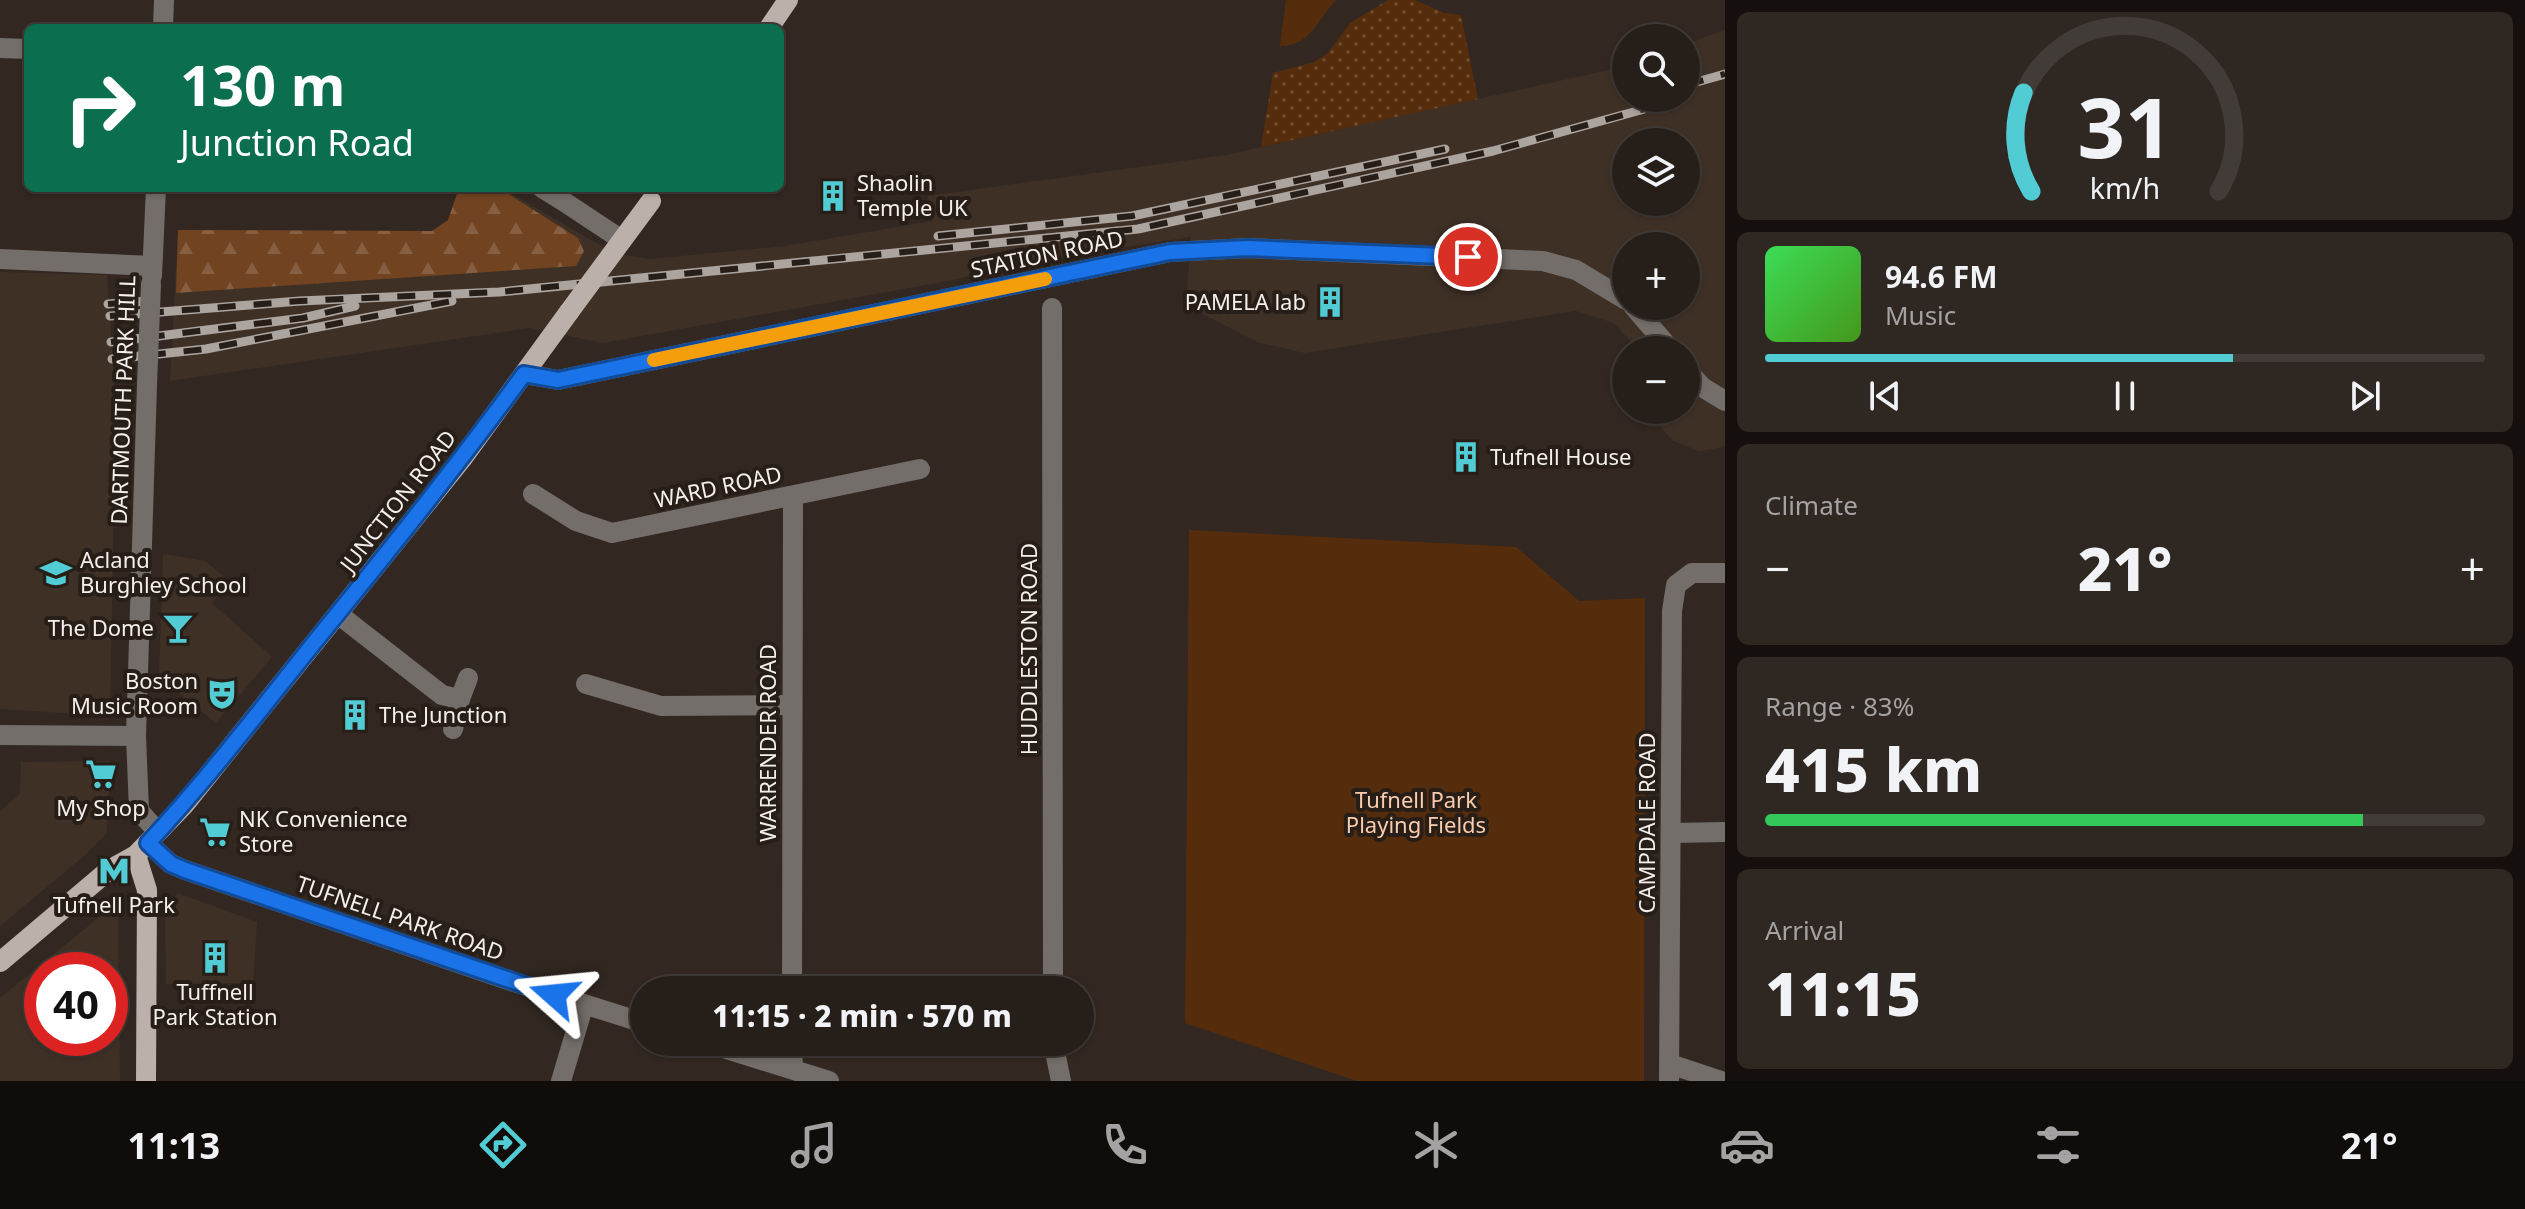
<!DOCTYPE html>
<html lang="en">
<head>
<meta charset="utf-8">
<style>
	body { margin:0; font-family:"Noto Sans",sans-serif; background:#2e2722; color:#f1f3f6; height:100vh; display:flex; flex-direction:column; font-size:30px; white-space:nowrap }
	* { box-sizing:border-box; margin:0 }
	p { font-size:26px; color:#a4a2a2 }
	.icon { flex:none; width:44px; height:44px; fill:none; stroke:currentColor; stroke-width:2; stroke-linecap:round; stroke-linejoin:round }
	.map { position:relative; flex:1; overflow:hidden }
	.details { display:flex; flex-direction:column; gap:12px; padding:12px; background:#15100e; width:800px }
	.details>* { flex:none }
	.banner { position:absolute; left:24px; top:24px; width:760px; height:168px; border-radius:12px; box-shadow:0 2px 6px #0004,0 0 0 2px #423c38; background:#0b6e4f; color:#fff; overflow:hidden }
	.fabs { position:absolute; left:1612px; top:24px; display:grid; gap:16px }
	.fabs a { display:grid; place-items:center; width:88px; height:88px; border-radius:50%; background:#261e19; box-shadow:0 2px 6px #0004,0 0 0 2px #423c38; font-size:40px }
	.speed { position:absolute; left:24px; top:952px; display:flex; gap:16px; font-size:40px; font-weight:700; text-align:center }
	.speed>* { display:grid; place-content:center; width:104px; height:104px; border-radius:50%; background:#261e19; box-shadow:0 2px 6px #0004,0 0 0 2px #423c38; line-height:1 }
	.speed .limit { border:12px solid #d22; background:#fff; color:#111 }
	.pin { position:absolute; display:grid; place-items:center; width:68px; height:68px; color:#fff; margin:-34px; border:4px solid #fff; border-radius:50%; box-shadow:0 2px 8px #0007 }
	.me { position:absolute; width:88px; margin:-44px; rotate:288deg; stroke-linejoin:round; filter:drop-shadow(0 0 6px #0008) }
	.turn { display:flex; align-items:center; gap:28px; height:168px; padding:0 24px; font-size:36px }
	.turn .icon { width:104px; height:104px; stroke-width:2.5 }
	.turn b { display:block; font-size:56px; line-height:68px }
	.big { font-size:60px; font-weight:800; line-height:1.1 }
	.details .tile { flex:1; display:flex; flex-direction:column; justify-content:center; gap:12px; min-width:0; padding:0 28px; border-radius:12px; background:#2e2722 }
	.details .dial { align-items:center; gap:0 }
	.dial svg { height:208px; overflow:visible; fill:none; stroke:#423c38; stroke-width:7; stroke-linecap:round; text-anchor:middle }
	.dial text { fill:#f1f3f6; stroke:none }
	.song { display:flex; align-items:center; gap:24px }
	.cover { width:96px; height:96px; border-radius:12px; background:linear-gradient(135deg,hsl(130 70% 55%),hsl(100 70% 35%)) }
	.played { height:8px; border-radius:4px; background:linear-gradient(90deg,#51ccd4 65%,#423c38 65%) }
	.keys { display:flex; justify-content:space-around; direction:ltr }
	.heat { display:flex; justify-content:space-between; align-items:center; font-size:44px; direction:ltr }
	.charge { height:12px; border-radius:6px; background:linear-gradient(90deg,#34c759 83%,#423c38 0) }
	.trip { position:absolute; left:630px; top:976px; width:464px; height:80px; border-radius:40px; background:#261e19; box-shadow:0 2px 6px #0004,0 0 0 2px #423c38; font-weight:800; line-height:80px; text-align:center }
	.dock { display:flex; height:128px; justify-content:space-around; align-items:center; background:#0f0c0a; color:#a4a2a2 }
	.dock .icon { width:56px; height:56px }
	.dock .on { color:#51ccd4 }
	.dock b { font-size:36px; color:#f1f3f6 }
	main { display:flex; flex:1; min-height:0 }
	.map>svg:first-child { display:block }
</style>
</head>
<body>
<main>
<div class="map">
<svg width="1725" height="1081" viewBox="0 0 1725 1081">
	<defs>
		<pattern id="forest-firs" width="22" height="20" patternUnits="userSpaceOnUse" patternTransform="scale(2)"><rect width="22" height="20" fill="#714321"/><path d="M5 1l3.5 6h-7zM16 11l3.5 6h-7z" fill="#865e41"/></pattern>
		<pattern id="garden-dots" width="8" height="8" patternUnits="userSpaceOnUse" patternTransform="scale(2)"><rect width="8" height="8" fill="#562d0c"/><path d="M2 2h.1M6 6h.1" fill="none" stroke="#6f4c2f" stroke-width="1.8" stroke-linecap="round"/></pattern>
	</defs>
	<rect width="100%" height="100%" fill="#322821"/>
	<g fill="#3f3026" fill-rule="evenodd">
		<path d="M1725 30V447L1699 451 1673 441 1654 420 1651 410H1686V350H1638L1614 323 1576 311 1304 353 1257 342 1186 305 1191 237 1065 256 942 282 603 343 530 328 170 381 178 230 432 231 448 220 459 188H502L613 253 649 259 785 246 933 221 928 196 1226 155 1626 66V98H1686V44ZM1626 142H1686V202H1626ZM1626 246H1686V306H1626Z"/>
		<path d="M0 272 107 275 114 379 115 437 110 716 0 709Z"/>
		<path d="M163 554 205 561 229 581 212 603 272 657 216 723 159 677Z"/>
		<path d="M110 761 107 833 85 855 0 926V811L20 794 21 762Z"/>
		<path d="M178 893 257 922 253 983 166 984 165 909Z"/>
		<path d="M118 902 120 1081H0V998ZM110 970V1038H42V970Z"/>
	</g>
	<g fill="#562d0c">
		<path d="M1286 0H1336C1317 20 1311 46 1280 46Z"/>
		<path d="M1189 530 1516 547 1579 601 1645 598 1644 1081H1357L1185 1023Z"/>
	</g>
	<path fill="url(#forest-firs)" d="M459 188H499L570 233 578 238 584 251 576 266 176 293 178 230 432 231 448 220Z"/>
	<path fill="url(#garden-dots)" d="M1388 0H1415L1444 13 1461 15 1478 99 1261 147 1273 73 1314 62 1328 53 1350 23Z"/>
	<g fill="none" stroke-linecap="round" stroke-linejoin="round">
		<g stroke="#736e6a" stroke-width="20">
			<path d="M163 28 164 0"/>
			<path d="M0 48 28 49"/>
			<path d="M542 188 560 199"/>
			<path d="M0 259 152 266"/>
			<path d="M152 276 156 188"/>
			<path d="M1633 306 1671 350"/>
			<path d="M1052 308 1053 990"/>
			<path d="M1686 369 1702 387 1725 401"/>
			<path d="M524 374 558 380 1108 265 1170 252 1248 248 1543 261 1576 270 1626 300"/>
			<path d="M147 385 136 736 139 811 158 832"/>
			<path d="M533 494 576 521 612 533 920 469"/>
			<path d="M338 614 442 695 460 699"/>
			<path d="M586 684 661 706 792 705"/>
			<path d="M453 729 460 699 468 678"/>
			<path d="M0 735 136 736"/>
			<path d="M1672 833 1725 832"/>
			<path d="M148 843 171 864 185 870 514 982 644 1023"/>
			<path d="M792 990 793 496"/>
			<path d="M704 1042 829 1081"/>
			<path d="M792 1042 793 1069"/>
			<path d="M1053 1042 1061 1081"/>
			<path d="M1670 1064 1721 1081"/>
			<path d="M561 1081 584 1004"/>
			<path d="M1669 1081 1672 611 1676 585 1692 573H1725"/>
		</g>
		<g stroke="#bcb1aa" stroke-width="20">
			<path d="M769 28 788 0"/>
			<path d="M136 855 147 890 146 1081"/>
			<path d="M0 962 109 870 136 855 185 804 462 459 569 312"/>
		</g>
		<defs>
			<g id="rail">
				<path d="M1686 85 1725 74"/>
				<path d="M938 236 1132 216 1445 149"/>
				<path d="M108 304 148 301"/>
				<path d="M110 316 300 301 499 292 1138 229 1493 151 1684 98"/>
				<path d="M111 342 303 318 355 306"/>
				<path d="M112 359 206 349 452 301"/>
			</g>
		</defs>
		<use href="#rail" stroke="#aca49e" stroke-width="9"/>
		<use href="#rail" stroke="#281e18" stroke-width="6" stroke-dasharray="18" stroke-linecap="butt"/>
		<g stroke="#736e6a" stroke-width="20">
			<path d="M560 199 622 240"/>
			<path d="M147 385 151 284"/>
		</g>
		<path stroke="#bcb1aa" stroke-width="20" d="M569 312 651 201"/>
	</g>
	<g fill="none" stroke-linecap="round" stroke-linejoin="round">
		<defs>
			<path id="route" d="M554 995 185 870 171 864 148 843C213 773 270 697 330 623 397 541 462 459 524 374L558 380 1170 252 1248 248 1468 257"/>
		</defs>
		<use href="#route" stroke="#114b97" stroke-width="20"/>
		<use href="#route" stroke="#1a73e8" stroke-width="14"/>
		<path stroke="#f59e0b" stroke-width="14" d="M654 360 1045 279"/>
	</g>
	<defs>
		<symbol id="building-bare" viewBox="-9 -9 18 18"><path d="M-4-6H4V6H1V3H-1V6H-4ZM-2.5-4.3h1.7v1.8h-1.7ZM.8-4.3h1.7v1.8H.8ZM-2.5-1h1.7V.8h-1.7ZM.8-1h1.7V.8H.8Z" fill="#51ccd4" stroke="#281e18" stroke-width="2.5" paint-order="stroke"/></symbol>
		<symbol id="school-bare" viewBox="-9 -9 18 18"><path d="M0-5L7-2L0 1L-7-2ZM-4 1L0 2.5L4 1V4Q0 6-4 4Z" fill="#51ccd4" stroke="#281e18" stroke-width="2.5" paint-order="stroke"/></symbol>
		<symbol id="bar-bare" viewBox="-9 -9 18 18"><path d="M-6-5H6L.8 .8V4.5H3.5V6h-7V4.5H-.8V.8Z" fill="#51ccd4" stroke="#281e18" stroke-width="2.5" paint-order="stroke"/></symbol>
		<symbol id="theatre-bare" viewBox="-9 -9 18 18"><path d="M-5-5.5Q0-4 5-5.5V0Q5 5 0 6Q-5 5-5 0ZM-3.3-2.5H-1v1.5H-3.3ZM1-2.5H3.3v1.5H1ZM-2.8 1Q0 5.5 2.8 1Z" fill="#51ccd4" stroke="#281e18" stroke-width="2.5" paint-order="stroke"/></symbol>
		<symbol id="supermarket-bare" viewBox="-9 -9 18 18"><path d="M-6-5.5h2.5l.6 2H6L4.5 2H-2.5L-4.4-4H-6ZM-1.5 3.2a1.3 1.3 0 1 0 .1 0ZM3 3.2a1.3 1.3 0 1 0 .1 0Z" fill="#51ccd4" stroke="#281e18" stroke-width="2.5" paint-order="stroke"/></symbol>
		<symbol id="metro-bare" viewBox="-9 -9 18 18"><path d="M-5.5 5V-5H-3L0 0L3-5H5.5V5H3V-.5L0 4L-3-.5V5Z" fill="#51ccd4" stroke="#281e18" stroke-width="2.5" paint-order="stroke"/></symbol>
	</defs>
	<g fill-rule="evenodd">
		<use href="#building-bare" x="811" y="174" width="44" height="44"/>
		<use href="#building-bare" x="1308" y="280" width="44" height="44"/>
		<use href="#building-bare" x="1444" y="435" width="44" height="44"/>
		<use href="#school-bare" x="34" y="551" width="44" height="44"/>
		<use href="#bar-bare" x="156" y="606" width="44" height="44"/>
		<use href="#theatre-bare" x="200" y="672" width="44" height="44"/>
		<use href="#building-bare" x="333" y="693" width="44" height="44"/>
		<use href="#supermarket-bare" x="79" y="752" width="44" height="44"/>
		<use href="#supermarket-bare" x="193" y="810" width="44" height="44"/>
		<use href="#metro-bare" x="92" y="849" width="44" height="44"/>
		<use href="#building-bare" x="193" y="936" width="44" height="44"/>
	</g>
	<g text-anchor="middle" stroke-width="8" stroke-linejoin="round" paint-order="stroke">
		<g font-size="22" fill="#f5eee9" stroke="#281e18" text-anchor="start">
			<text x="857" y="191">Shaolin<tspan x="857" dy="25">Temple UK</tspan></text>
			<text x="1306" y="310" text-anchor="end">PAMELA lab</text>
			<text x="1490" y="465">Tufnell House</text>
			<text x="80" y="568">Acland<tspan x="80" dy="25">Burghley School</tspan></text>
			<text x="154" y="636" text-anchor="end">The Dome</text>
			<text x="198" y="689" text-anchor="end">Boston<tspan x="198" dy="25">Music Room</tspan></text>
			<text x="379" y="723">The Junction</text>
			<text x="101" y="816" text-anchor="middle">My Shop</text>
			<text x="239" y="827">NK Convenience<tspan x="239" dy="25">Store</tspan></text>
			<text x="114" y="913" text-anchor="middle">Tufnell Park</text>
			<text x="215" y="1000" text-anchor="middle">Tuffnell<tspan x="215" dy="25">Park Station</tspan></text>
		</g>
		<g font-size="22" fill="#f5eee9" stroke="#281e18">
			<text transform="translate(1047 254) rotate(-12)" y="8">STATION ROAD</text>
			<text transform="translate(123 400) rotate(-88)" y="8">DARTMOUTH PARK HILL</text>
			<text transform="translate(718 487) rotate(-12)" y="8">WARD ROAD</text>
			<text transform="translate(398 501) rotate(-52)" y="8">JUNCTION ROAD</text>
			<text transform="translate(1029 649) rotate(-90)" y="8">HUDDLESTON ROAD</text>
			<text transform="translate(768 743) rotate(-90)" y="8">WARRENDER ROAD</text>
			<text transform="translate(1647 823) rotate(-90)" y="8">CAMPDALE ROAD</text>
			<text transform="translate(400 918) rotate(19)" y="8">TUFNELL PARK ROAD</text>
		</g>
		<g font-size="22" fill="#faccae" stroke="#281e18">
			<text x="1416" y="808">Tufnell Park<tspan x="1416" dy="25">Playing Fields</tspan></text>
		</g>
	</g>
</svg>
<div class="fabs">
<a><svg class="icon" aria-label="search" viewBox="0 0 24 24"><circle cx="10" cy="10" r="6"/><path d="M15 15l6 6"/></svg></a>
<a><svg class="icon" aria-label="layers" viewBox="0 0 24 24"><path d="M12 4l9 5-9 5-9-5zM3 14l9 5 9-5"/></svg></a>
<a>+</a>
<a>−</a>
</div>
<div class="speed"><div class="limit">40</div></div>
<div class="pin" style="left:1468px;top:257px;background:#d93025"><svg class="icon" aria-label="arrive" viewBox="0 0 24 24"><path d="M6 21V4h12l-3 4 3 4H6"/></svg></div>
<svg class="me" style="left:554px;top:995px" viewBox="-20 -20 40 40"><path d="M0-17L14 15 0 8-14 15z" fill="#1a73e8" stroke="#fff" stroke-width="4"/></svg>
<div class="trip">11:15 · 2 min · 570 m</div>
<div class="banner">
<div class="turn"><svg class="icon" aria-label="right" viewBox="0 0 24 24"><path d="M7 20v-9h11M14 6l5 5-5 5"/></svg><div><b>130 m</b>Junction Road</div></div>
</div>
</div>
<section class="details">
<div class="tile dial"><svg viewBox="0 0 100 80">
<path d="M14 69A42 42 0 1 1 86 69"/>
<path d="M14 69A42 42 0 0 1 11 31" stroke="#51ccd4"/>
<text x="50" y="56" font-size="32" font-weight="700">31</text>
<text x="50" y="72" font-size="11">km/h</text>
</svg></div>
<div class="tile">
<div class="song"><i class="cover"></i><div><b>94.6 FM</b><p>Music</p></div></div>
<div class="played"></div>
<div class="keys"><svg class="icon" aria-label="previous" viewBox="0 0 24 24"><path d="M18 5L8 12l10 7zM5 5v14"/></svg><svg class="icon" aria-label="pause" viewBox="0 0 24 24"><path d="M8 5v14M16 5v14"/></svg><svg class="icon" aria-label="next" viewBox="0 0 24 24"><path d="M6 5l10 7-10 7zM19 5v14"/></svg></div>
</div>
<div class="tile"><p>Climate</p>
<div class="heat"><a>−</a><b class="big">21°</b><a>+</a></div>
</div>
<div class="tile"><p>Range · 83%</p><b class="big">415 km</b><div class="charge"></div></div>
<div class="tile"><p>Arrival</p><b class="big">11:15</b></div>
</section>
</main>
<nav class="dock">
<b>11:13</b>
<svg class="icon on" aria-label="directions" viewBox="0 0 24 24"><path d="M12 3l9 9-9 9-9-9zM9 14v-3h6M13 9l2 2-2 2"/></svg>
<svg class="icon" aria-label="music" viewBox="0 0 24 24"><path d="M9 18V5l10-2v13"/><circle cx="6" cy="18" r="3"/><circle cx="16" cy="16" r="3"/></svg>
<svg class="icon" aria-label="phone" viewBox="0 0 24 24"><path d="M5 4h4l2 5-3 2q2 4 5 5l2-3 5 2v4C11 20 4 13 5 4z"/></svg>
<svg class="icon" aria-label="climate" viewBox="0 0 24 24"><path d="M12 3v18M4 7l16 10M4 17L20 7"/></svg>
<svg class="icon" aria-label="car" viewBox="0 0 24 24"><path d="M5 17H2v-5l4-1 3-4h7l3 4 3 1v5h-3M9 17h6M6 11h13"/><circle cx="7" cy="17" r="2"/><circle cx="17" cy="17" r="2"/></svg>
<svg class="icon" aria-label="filters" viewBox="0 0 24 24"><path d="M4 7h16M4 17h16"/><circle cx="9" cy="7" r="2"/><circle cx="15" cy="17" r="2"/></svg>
<b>21°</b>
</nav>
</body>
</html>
